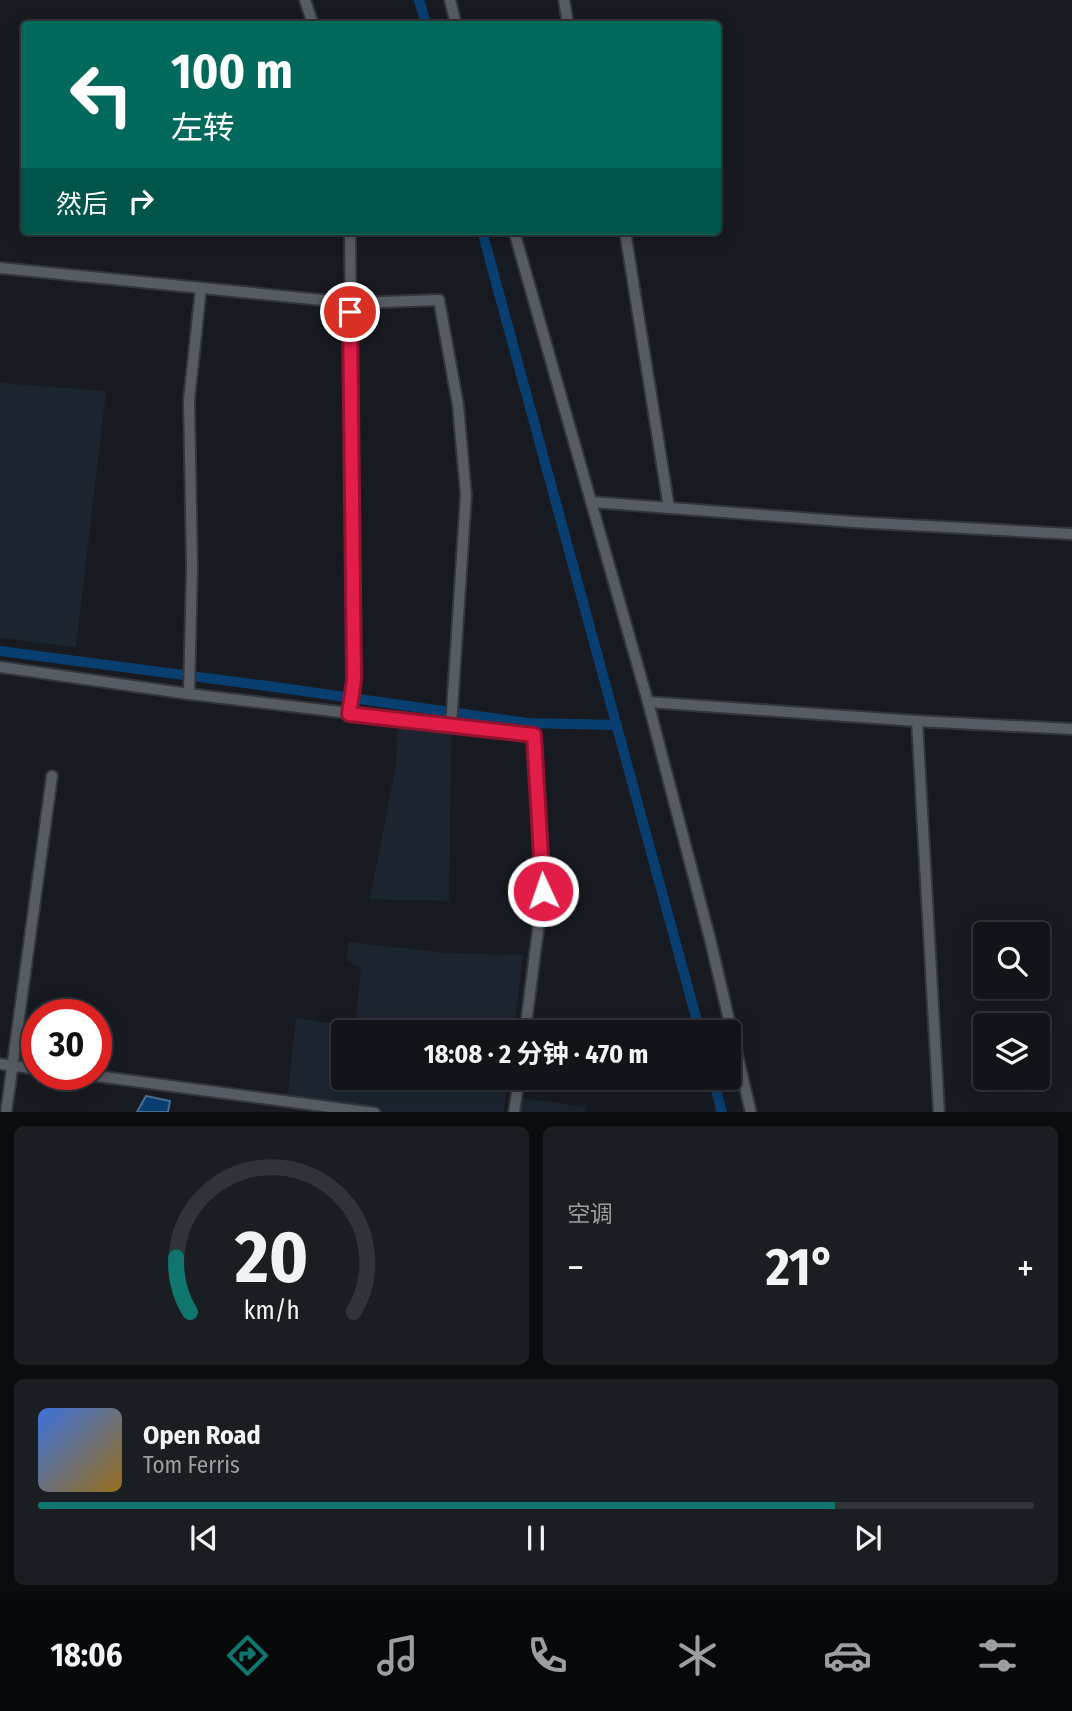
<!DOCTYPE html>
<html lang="zh">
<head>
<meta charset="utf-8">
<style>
	body { margin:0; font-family:"Fira Sans Condensed","Noto Sans SC",sans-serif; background:#1a1d22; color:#f1f3f6; height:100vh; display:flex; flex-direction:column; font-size:26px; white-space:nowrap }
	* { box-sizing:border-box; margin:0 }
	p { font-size:23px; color:#9c9ea2 }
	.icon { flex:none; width:38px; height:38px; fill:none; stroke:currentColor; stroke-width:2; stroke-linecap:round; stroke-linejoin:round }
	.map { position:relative; height:1112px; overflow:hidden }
	.drawer { display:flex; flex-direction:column; gap:14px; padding:14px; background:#090b0e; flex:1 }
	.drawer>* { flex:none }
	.banner { position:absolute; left:21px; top:21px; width:700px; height:214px; border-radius:7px; box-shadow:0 4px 18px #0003,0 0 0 2px #303338; background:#00695c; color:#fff; overflow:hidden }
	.tools { position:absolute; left:973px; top:922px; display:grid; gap:14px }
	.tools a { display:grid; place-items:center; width:77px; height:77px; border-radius:7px; background:#111419; box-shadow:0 4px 18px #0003,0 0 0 2px #303338; font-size:35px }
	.speed { position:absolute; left:21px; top:999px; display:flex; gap:14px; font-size:35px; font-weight:700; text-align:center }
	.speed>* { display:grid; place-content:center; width:91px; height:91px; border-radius:50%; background:#111419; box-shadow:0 4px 18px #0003,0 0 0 2px #303338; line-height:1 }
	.speed .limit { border:10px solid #d22; background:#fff; color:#111 }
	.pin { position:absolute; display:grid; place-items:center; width:60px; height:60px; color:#fff; margin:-30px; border:4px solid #fff; border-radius:50%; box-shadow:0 2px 7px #0007 }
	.me { position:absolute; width:77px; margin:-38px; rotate:357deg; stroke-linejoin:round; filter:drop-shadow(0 0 5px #0008) }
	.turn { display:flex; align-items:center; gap:24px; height:147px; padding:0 35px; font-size:32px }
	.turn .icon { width:91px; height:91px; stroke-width:2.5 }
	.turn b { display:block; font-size:49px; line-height:60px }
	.then { display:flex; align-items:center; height:66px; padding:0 35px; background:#0003; gap:14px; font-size:26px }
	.big { font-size:52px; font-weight:700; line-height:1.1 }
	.drawer .tile { flex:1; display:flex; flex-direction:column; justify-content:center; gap:10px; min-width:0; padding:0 24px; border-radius:10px; background:#1a1d22 }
	.drawer .dial { align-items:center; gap:0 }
	.dial svg { height:182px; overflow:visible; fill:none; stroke:#303338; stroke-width:7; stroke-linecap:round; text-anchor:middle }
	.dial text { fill:#f1f3f6; stroke:none }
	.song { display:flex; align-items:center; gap:21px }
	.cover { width:84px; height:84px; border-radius:10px; background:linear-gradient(135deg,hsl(220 70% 55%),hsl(40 70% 35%)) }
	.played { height:7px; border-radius:4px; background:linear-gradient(90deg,#0f766e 80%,#303338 80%) }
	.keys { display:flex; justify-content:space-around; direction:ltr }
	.heat { display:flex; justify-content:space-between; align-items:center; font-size:38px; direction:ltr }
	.drawer .tiles { flex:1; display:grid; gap:14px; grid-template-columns:1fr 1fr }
	.tile:last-child { grid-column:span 2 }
	.trip { position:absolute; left:331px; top:1020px; width:410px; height:70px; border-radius:7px; background:#111419; box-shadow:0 4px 18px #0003,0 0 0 2px #303338; font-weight:700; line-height:70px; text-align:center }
	.tabs { display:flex; height:112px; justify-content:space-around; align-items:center; background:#07080a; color:#9c9ea2 }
	.tabs .icon { width:49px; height:49px }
	.tabs .on { color:#0f766e }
	.tabs b { font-size:32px; color:#f1f3f6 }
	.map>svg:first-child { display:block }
</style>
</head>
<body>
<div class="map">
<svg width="1072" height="1113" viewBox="0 0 1072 1113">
	<rect width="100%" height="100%" fill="#171b21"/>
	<g fill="#1c252f">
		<path d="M0 383 106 391 76 647 0 638Z"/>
		<path d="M398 720 451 726 449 901 370 899 396 764Z"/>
		<path d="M348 942 446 953 523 955 514 1032H343V1078H508L504 1112 375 1113 287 1101 296 1018 355 1027 361 969 347 961Z"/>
		<path d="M516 1097 585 1107V1112L514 1113Z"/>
	</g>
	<path fill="#093e70" stroke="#476d91" stroke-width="2" d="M146 1096 170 1101 168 1112H137Z"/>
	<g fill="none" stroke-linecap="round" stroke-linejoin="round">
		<g stroke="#093e70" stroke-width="10">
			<path d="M419 0 426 24"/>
			<path d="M482 231 700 1032"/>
			<path d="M0 651 268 686 527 723 617 725"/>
			<path d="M713 1078 722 1113"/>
		</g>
		<defs>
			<g id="minor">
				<path d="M305 0 313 24"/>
				<path d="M450 0 456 24"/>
				<path d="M564 0 568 24"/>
				<path d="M514 231 648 702 710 939 751 1113"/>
				<path d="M625 231 669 508"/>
				<path d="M0 268 353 303 439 300 458 405 466 495 451 726"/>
				<path d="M592 502 854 522 1072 534"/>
				<path d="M0 667 189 694 534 735 543 891 525 1032"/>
				<path d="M189 694 192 567 189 400 201 288"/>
				<path d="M648 702 917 721 1072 729"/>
				<path d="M349 714 354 680 350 231"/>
				<path d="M917 721 939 1113"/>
				<path d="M0 1064 37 1069"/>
				<path d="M81 1074 375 1113"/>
				<path d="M6 1113 52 776"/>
				<path d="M514 1113 519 1078"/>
			</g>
		</defs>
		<use href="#minor" stroke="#323539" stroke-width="14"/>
		<use href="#minor" stroke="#565c63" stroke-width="10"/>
	</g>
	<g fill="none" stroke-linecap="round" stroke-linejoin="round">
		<defs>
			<path id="route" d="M350 312 354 680 349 714 534 735 543 891"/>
		</defs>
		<use href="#route" stroke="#92132f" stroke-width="18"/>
		<use href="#route" stroke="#e11d48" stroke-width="12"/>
	</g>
</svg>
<div class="tools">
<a><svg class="icon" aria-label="search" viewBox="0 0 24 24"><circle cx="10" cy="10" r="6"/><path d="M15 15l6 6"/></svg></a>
<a><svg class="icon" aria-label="layers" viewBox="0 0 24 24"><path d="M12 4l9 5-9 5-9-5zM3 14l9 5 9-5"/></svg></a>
</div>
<div class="speed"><div class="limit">30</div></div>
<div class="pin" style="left:350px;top:312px;background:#d93025"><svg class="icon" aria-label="arrive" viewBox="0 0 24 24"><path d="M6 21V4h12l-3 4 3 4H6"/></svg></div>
<svg class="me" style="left:543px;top:891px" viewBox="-20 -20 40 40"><circle r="17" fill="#e11d48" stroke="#fff" stroke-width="3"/><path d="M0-11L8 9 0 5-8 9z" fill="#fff"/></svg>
<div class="trip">18:08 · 2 分钟 · 470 m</div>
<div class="banner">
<div class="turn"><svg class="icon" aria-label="left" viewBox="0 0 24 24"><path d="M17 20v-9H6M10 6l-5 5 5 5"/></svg><div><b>100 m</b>左转</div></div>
<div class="then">然后<svg class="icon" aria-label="right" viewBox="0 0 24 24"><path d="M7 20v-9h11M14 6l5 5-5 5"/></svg></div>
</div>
</div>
<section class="drawer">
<div class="tiles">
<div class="tile dial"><svg viewBox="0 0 100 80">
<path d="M14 69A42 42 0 1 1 86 69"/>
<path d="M14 69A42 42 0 0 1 8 45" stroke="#0f766e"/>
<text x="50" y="56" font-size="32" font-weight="700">20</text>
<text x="50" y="72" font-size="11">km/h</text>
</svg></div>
<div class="tile"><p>空调</p>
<div class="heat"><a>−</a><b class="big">21°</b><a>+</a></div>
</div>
<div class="tile">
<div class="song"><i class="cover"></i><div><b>Open Road</b><p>Tom Ferris</p></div></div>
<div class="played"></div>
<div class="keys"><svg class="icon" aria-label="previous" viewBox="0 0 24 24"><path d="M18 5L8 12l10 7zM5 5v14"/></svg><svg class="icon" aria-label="pause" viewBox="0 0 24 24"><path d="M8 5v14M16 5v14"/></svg><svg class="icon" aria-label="next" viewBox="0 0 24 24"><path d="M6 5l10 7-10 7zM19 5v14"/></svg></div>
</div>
</div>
</section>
<nav class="tabs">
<b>18:06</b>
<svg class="icon on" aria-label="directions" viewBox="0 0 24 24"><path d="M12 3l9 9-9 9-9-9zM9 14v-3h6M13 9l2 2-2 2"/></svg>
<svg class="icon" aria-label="music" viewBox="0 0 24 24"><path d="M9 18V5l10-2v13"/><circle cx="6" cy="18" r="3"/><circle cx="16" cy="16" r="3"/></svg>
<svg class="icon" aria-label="phone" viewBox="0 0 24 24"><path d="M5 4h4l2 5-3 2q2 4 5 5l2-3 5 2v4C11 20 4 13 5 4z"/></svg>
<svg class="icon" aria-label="climate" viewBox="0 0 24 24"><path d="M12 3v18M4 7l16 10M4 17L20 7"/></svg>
<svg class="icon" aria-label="car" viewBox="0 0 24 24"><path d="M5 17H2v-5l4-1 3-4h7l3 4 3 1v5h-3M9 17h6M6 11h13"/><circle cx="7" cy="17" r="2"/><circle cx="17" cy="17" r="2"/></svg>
<svg class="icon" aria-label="filters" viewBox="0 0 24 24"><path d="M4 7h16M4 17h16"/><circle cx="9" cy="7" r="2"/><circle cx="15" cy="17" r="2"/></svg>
</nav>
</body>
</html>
